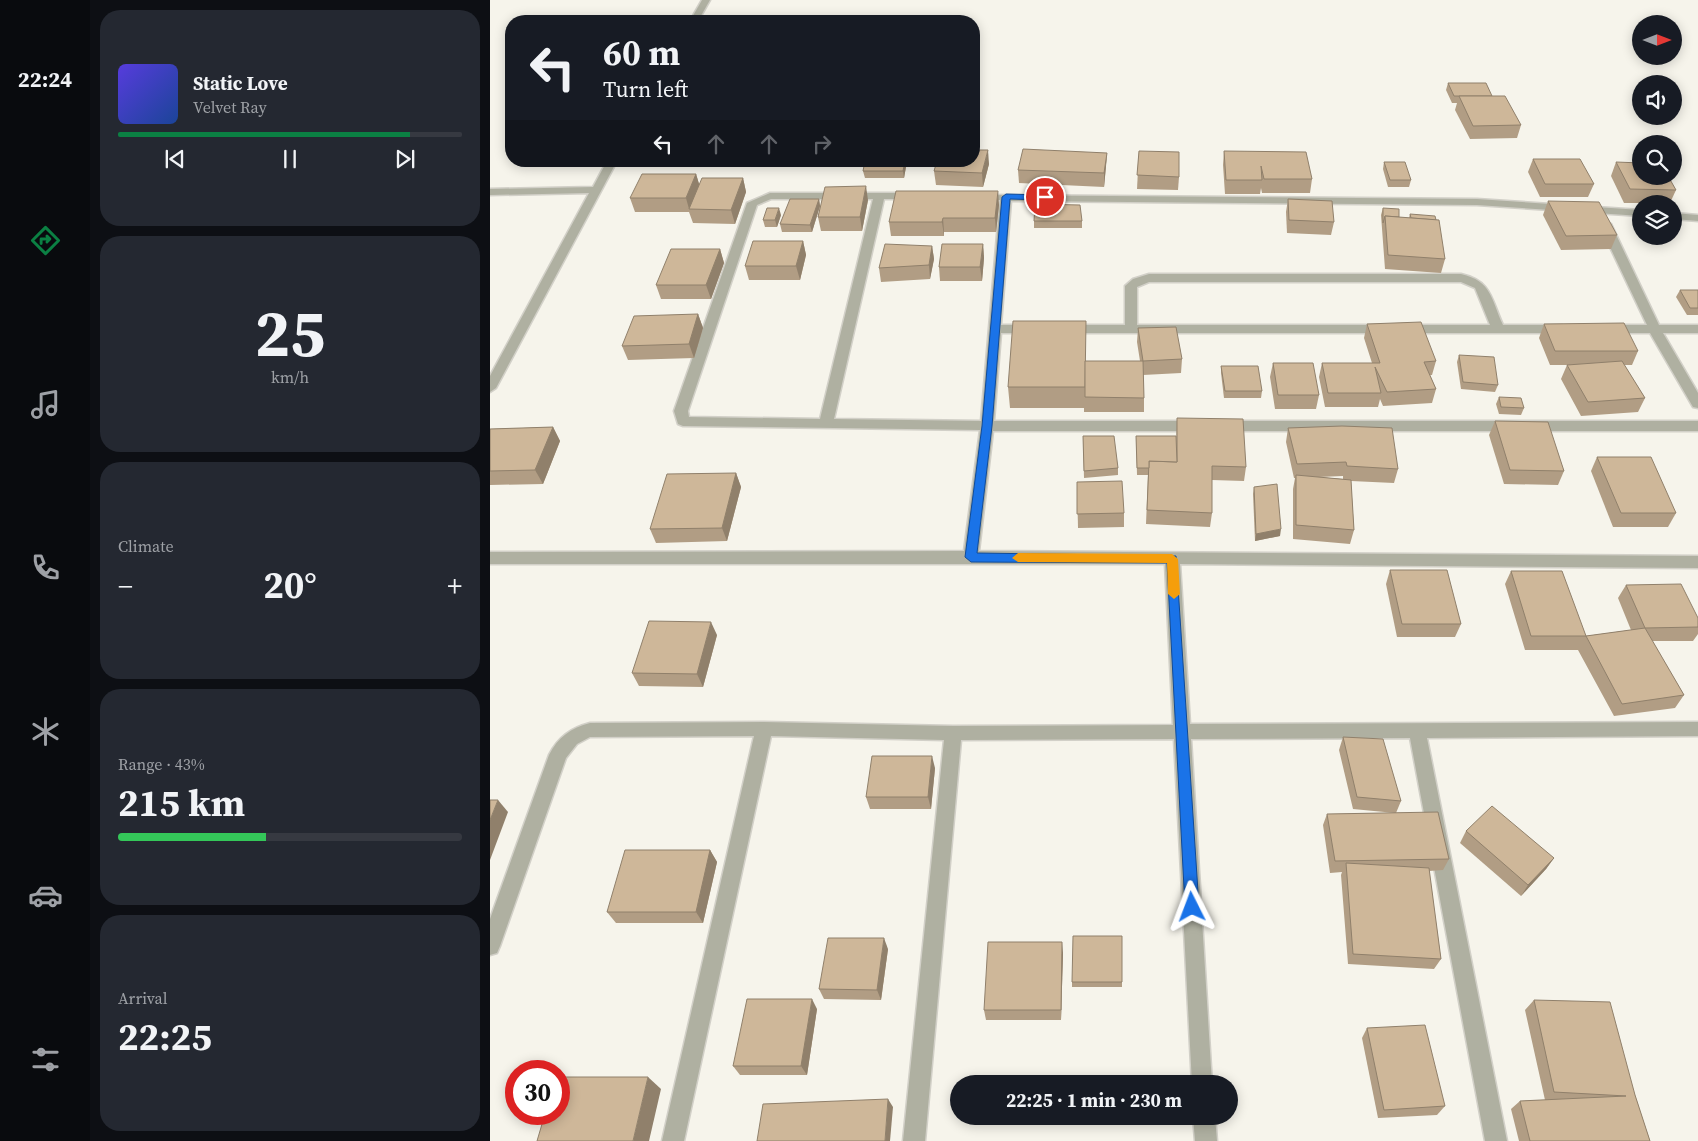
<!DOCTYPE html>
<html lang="en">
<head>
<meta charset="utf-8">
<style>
	body { margin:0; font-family:"Source Serif 4",serif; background:#242831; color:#f1f3f6; height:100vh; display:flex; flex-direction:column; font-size:19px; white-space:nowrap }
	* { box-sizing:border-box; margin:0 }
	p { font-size:16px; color:#9ea1a6 }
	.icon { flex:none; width:28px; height:28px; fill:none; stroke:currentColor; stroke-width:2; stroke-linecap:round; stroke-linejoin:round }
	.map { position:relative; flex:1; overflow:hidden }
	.drawer { display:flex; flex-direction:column; gap:10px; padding:10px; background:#0d0f14; width:400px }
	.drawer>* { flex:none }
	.hud { position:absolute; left:15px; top:15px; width:475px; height:152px; border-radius:20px; box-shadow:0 2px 12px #0003; background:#171b24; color:#f1f3f6; overflow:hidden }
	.needle { width:32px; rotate:90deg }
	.controls { position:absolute; left:1142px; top:15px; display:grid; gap:10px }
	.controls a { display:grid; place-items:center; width:50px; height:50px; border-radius:50%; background:#171b24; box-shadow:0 2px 12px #0003; font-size:25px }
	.speed { position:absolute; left:15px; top:1060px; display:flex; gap:10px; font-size:25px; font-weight:700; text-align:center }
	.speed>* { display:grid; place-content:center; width:65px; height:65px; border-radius:50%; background:#171b24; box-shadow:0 2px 12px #0003; line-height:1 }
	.speed .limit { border:8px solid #d22; background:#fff; color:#111 }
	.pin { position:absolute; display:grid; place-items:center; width:42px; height:42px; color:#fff; margin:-21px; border:2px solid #fff; border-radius:50%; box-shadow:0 1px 5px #0007 }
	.me { position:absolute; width:55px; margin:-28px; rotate:357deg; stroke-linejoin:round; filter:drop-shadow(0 0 4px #0008) }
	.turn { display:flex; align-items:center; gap:18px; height:105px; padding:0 15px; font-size:22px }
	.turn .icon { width:65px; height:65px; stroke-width:2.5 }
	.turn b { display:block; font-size:35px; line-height:42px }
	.lanes { display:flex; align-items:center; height:48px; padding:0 15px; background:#0003; justify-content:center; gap:25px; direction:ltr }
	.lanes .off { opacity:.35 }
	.big { font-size:38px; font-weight:700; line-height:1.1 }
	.drawer .tile { flex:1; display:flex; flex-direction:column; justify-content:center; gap:8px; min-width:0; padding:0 18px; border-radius:20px; background:#242831 }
	.drawer .dial { align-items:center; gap:0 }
	.dial b { font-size:65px; line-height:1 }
	.song { display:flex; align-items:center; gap:15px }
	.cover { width:60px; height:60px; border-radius:8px; background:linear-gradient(135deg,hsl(250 70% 55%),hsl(220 70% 35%)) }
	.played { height:5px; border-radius:2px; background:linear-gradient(90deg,#0b8043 85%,#363941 85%) }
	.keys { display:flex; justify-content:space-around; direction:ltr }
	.heat { display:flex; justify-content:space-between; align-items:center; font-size:28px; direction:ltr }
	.charge { height:8px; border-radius:4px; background:linear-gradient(90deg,#34c759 43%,#363941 0) }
	.trip { position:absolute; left:460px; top:1075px; width:288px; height:50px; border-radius:25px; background:#171b24; box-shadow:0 2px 12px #0003; font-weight:700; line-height:50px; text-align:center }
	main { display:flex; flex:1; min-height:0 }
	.menu { display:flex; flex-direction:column; width:90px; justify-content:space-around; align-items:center; background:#090b0e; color:#9ea1a6 }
	.menu .icon { width:35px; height:35px }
	.menu .on { color:#0b8043 }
	.menu b { font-size:22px; color:#f1f3f6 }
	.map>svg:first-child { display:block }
</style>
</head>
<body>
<main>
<nav class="menu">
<b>22:24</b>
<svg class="icon on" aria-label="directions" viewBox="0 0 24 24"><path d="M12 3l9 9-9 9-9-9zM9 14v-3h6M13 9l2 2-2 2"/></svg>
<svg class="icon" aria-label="music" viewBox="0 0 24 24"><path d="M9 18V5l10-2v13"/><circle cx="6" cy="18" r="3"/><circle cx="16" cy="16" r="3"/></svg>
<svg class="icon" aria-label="phone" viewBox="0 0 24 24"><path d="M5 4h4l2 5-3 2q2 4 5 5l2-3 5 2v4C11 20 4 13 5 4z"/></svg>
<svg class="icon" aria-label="climate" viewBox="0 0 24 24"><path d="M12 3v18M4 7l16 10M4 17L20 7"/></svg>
<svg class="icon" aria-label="car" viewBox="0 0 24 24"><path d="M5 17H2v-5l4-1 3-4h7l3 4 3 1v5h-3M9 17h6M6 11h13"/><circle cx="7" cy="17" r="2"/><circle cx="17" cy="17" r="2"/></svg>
<svg class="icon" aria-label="filters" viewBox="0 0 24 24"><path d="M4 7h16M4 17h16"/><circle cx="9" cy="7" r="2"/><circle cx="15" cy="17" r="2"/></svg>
</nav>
<section class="drawer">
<div class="tile">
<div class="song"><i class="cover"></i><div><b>Static Love</b><p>Velvet Ray</p></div></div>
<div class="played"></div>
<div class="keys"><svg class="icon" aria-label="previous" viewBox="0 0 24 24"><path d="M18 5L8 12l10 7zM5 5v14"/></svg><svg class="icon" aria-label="pause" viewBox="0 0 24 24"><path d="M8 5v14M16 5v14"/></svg><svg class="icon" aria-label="next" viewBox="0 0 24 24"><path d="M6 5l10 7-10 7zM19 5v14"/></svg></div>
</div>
<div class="tile dial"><b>25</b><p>km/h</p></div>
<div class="tile"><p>Climate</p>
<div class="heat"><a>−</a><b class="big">20°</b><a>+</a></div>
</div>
<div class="tile"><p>Range · 43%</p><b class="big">215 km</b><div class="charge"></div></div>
<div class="tile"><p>Arrival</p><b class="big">22:25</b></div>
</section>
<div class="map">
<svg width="1208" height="1141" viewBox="0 0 1208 1141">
	<rect width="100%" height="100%" fill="#f6f4eb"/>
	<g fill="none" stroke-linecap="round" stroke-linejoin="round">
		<defs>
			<g id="minor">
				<path d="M212 0H220L208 21H200Z"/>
				<path d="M117 161H127L6 388 0 392V376L99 193 0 195V189L103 187Z"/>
				<path d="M280 193H425L430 196 425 199H394L344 419 491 421 510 200 484 199 483 197 484 195 987 199 1151 210V216L987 205 521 201 511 325H542L548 329 542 333H511L504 421H706L711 423 713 426 711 429 706 431H503L489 551 1208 556V568L690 564 700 724 1208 722V736L937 738 1017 1141H995L920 738 701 739 722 1084H702L684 739 471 740 435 1141H413L454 740 281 736 194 1141H172L264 736 100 737 87 744 76 758 10 946 7 953 0 955V919L59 755C68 737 81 728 100 723L274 722 463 726 683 725 675 564H0V552L474 551 490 430 193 426 188 424 184 411 257 203ZM281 199H383L330 419 199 417 198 411 267 205Z"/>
				<path d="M1184 213 1208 215V221L1184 219Z"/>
				<path d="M1115 221 1121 224 1169 325H1208V333H1173L1208 393V408L1203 407 1160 333H1117L1111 329 1117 325H1157L1109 224Z"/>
				<path d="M659 274H971C1002 281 1001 299 1013 325H1072L1078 329 1072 333H577L571 329 577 325H635V286L643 279ZM659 282H971L985 288 1000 325H647V287Z"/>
				<path d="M734 421H1208V431H734L729 429 727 426 729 423Z"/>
				<path d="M703 1116H725L727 1141H705Z"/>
			</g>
		</defs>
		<use href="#minor" stroke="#d2d0c8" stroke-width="3"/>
		<use href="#minor" fill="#afb0a1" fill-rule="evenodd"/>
	</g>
	<g fill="#b19d84" fill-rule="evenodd">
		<path d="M958 83 1002 96 1031 125 1027 138 980 139 965 110 967 103H962L956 90Z"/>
		<path d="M649 151 689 177 688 190 647 189Z"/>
		<path d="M734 151 822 179 820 193H772L771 188 770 194H735L733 165Z"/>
		<path d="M617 153 616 166 614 187 529 183 528 170Z"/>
		<path d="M1043 159 1104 184 1098 197H1050L1038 172Z"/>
		<path d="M417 161 414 178H375L373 171Z"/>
		<path d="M894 162 921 180 919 187H898L893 169Z"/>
		<path d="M1126 162 1186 190 1180 203H1134L1121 176Z"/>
		<path d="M499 164 493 187 446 185 444 171Z"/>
		<path d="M206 174 209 184 253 178 256 192 245 224 203 223 199 212H145L140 198Z"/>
		<path d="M329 199 330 206 378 200 372 231H331L328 217 330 206 322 232H292L290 224Z"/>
		<path d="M798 199 844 222 841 235 797 233 796 212Z"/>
		<path d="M1058 201 1127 235 1121 249 1071 250 1053 215Z"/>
		<path d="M509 205 506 232H454V236H401L399 222Z"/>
		<path d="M893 208 909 217 919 218 920 214 955 259 951 273 895 269 891 215Z"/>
		<path d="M291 215 287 227H275L273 220Z"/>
		<rect x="544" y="221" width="48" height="7"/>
		<path d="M313 241 316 255 310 280H259L255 266Z"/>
		<path d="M493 244 494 258 492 281H450L449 267Z"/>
		<path d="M442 246 444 259 440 279 391 282 389 268Z"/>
		<path d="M230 249 234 263 221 299H171L166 285Z"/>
		<path d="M1190 290H1208V315H1197L1186 297Z"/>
		<path d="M208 314 213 328 204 358 138 360 132 346Z"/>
		<path d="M877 324 946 361 942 375H940L946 389 942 403 893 406 890 399 888 407H835L829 377 832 363H882L874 338Z"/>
		<path d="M1054 324 1148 351 1142 365H1134L1155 398 1148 412 1091 416 1071 379 1077 365H1060L1049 338Z"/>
		<path d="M648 328 692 359 691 373 653 375 654 398V412H594V408H520L518 387 596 361H650L647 342Z"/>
		<path d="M969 355 1008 385 1005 392 971 389 967 362Z"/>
		<path d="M783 363 829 395 826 409H785L780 377Z"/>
		<path d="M731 366 772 391 771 398H734L731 373Z"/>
		<path d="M1009 397 1034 408 1031 415 1009 414 1006 404Z"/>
		<path d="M687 418 756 467 754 481 722 480V513L720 527 656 524 658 475H647L646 436 686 448Z"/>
		<path d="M1005 421 1074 471 1068 485 1014 484 999 435Z"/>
		<path d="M63 427 70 441 53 484 0 485V429Z"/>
		<path d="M798 428 908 469 904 483 861 481 864 530 860 544 803 539V489L805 478H804L796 442ZM853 476V479L829 477Z"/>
		<path d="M593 436 628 468V475L594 478Z"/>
		<path d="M1107 457 1186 513 1178 527H1123L1101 471Z"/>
		<path d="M246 473 251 487 237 541 166 543 160 529Z"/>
		<path d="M587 482 634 513V527L588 528Z"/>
		<path d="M764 487 790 536 765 541 763 494Z"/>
		<path d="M900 570 971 624 965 637H907L896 584Z"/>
		<path d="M1021 571 1096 636 1141 630 1128 598 1136 585 1208 618V634L1203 641H1162L1194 695 1185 708 1124 716 1088 650H1035L1015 584Z"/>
		<path d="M227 635 213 687 149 686 142 673Z"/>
		<path d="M853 737 911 801 906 813 959 859 953 870 939 871 951 959 944 969 858 964 851 875 852 872 840 873 833 825 837 814 905 813 863 809 849 750Z"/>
		<path d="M445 768 441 809H380L376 797Z"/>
		<path d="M976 831 1064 858 1056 869 1031 896 970 843Z"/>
		<path d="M220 850 227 862 213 923H126L117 912Z"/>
		<path d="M632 936V987H582V982Z"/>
		<path d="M398 949 391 1000 334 999 329 989Z"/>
		<path d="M573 953 571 1020H496L494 1010Z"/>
		<path d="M1044 1000 1145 1095 1160 1141H1029L1021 1109 1030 1101 1055 1100 1035 1010Z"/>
		<path d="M327 1009 317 1075H250L243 1066Z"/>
		<path d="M877 1028 955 1106 947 1115 888 1118 872 1038Z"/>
	</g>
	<g fill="#90806b">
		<path d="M498 150 499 164 493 187 492 173Z"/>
		<path d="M617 153 616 166 614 187V173Z"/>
		<path d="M415 161H417L414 178 413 171Z"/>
		<path d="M206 174 210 187 199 209 196 198Z"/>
		<path d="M253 178 256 192 245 224 241 210Z"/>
		<path d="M376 186 378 200 372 231 370 217Z"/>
		<path d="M508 191 509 205 506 232 505 218Z"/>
		<path d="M329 199 330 206 322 232 320 225Z"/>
		<path d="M289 208 291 215 287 227 285 220Z"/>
		<path d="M453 218 454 232V236L452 222Z"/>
		<path d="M313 241 316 255 310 280 306 266Z"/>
		<path d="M493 244 494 258 492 281 490 267Z"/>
		<path d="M442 246 444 259 440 279 439 265Z"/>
		<path d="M230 249 234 263 221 299 216 285Z"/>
		<path d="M208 314 213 328 204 358 199 344Z"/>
		<path d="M63 427 70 441 53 484 45 470Z"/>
		<path d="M246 473 251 487 237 541 232 528Z"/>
		<path d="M791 529 790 536 765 541 766 534Z"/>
		<path d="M221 622 227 635 213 687 207 674Z"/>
		<path d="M442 756 445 768 441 809 438 797Z"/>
		<path d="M8 800 18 812 0 860V820Z"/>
		<path d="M220 850 227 862 213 923 206 912Z"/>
		<path d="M1064 858 1056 869 1031 896 1038 885Z"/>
		<path d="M394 938 398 949 391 1000 387 990Z"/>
		<path d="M572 942 573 953 571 1020V1010Z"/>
		<path d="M322 999 327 1009 317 1075 311 1066Z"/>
		<path d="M158 1077 171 1089 159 1141H143Z"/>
		<path d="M398 1099 403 1107 400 1141H395Z"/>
	</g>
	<g fill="#ceb799" stroke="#90806b">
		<path d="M958 83H996L1002 96H964Z"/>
		<path d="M969 96H1015L1031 125 983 126Z"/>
		<path d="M533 149 617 153 614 173 528 170Z"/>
		<path d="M484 150H498L492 173 444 171 447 161H484Z"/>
		<path d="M649 151 689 152V177L647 175Z"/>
		<path d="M734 151 816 152 822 179H774L771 166 772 180H736Z"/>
		<path d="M1043 159H1090L1104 184H1055Z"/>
		<path d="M375 161H415L413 171H373Z"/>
		<path d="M894 162H915L921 180H900Z"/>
		<path d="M1126 162 1151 163V176H1178L1186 190 1140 189Z"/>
		<path d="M152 174H206L196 198H140Z"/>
		<path d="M212 178H253L241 210 199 209Z"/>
		<path d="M376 186 370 217H328L335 187Z"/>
		<path d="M406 191H508L505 218H453L452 222H399Z"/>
		<path d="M300 199H329L320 225 290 224Z"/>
		<path d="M798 199 842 201 844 222 799 220Z"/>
		<path d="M1058 201 1109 202 1127 235 1076 236Z"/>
		<path d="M545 204 590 205 592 221H544Z"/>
		<path d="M277 208H289L285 220H273Z"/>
		<path d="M893 208 909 209V217L895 216 893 223Z"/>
		<path d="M920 214 945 216 946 220 921 218Z"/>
		<path d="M895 216 949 220 955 259 898 255Z"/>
		<path d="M263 241H313L306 266H255Z"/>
		<path d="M395 244 442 246 439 265 389 268Z"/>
		<path d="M452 244H493L490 267H449Z"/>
		<path d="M181 249H230L216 285H166Z"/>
		<path d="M1190 290H1208V308H1200Z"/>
		<path d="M208 314 199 344 132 346 144 316Z"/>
		<path d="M523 321H596L595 387H518Z"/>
		<path d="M931 322 946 361 934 362 946 389 897 392 885 367 891 393H838L832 363H890L877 324Z"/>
		<path d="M1134 323 1148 351H1065L1054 324Z"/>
		<path d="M686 327 692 359 653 361 648 328Z"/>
		<path d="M969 355 1004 357 1008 385 973 382Z"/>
		<path d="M595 361H653L654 398 595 397Z"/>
		<path d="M1132 361 1155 398 1098 402 1077 365Z"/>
		<path d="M783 363H823L829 395H788Z"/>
		<path d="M731 366H768L772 391H735Z"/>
		<path d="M1009 397 1031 398 1034 408 1011 407Z"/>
		<path d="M687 418 753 419 756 467 722 466V513L657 510 659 461 687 462Z"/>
		<path d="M1005 421 1058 422 1074 471 1020 470Z"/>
		<path d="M852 426 902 428 908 469 857 466 856 462 807 464 798 428Z"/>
		<path d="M63 427 45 470 0 471V429Z"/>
		<path d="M593 436H624L628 468 594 471Z"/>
		<path d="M646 436H686L687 462 659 461V468H647Z"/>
		<path d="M1107 457H1161L1186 513H1131Z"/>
		<path d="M246 473 232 528 160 529 177 474Z"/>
		<path d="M806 475 861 480 864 530 806 525Z"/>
		<path d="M632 481 634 513 587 514V482Z"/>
		<path d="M787 484 791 529 766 534 764 487Z"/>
		<path d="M900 570H957L971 624H912Z"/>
		<path d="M1021 571H1072L1096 636H1041Z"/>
		<path d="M1191 584 1208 618V627L1155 628 1136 585Z"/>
		<path d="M159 621 221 622 207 674 142 673Z"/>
		<path d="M1155 628 1194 695 1132 704 1096 636Z"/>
		<path d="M853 737 893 739 911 801 867 797Z"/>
		<path d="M382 756H442L438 797H376Z"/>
		<path d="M0 800H8L0 820Z"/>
		<path d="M1002 806 1064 858 1038 885 976 831Z"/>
		<path d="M948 812 959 859 845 861 837 814Z"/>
		<path d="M135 850H220L206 912H117Z"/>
		<path d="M856 863 939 868 951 959 863 954Z"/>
		<path d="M583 936H632V982H582Z"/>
		<path d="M338 938H394L387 990 329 989Z"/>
		<path d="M498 942H572L571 1010H494Z"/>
		<path d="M257 999H322L311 1066H243Z"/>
		<path d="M1044 1000 1120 1002 1145 1095 1160 1141H1040L1030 1101 1136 1096 1064 1092Z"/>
		<path d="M935 1025 955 1106 894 1110 877 1028Z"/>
		<path d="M69 1077H158L143 1141H47L55 1114H69Z"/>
		<path d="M398 1099 395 1141H267L273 1104Z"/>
	</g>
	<path fill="#1a73e8" stroke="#114b97" d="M516 194 555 195 559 197 555 200 520 199 502 426 487 553 686 556 709 907 707 912 702 914 697 912 695 907 677 563 481 562 475 557 492 426 512 197Z"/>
	<path fill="#f59e0b" d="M528 553 682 554 688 559 690 594 684 599 678 594 677 563 528 562 522 558Z"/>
</svg>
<div class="controls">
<a><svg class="needle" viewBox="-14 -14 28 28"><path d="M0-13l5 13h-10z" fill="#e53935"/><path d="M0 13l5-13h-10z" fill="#9ea1a6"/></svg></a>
<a><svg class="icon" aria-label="sound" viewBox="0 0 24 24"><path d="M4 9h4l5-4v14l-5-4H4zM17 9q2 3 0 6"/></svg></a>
<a><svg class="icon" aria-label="search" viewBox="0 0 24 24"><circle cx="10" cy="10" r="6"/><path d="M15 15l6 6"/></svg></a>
<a><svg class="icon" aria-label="layers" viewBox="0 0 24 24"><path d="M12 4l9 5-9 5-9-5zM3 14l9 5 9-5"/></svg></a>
</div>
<div class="speed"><div class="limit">30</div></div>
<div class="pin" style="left:555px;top:197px;background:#d93025"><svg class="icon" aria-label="arrive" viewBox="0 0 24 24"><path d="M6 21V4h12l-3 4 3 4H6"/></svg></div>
<svg class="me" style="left:702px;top:907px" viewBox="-20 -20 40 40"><path d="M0-17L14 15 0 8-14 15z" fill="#1a73e8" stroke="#fff" stroke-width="4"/></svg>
<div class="trip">22:25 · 1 min · 230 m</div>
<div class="hud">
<div class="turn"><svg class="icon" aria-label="left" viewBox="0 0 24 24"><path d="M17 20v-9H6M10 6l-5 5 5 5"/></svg><div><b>60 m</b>Turn left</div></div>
<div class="lanes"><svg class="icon" aria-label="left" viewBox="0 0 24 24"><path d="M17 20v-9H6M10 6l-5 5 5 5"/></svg><svg class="icon off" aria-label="ahead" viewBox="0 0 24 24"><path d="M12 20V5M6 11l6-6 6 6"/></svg><svg class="icon off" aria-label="ahead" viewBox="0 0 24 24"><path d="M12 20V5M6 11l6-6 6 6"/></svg><svg class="icon off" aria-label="right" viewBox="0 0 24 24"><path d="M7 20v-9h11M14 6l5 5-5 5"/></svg></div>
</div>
</div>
</main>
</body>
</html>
